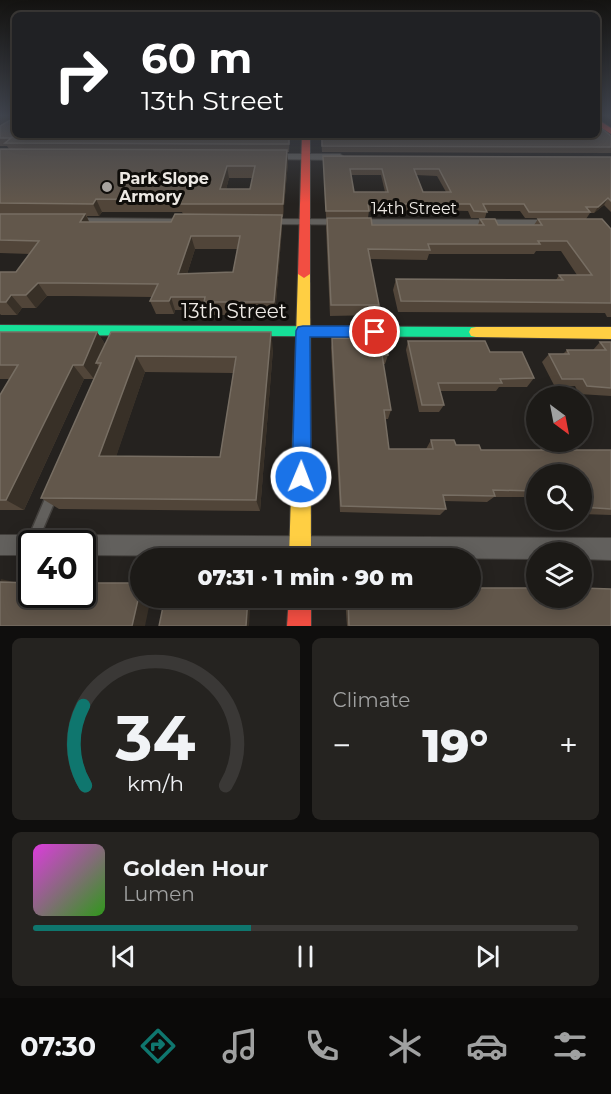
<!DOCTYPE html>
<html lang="en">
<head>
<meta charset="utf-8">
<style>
	body { margin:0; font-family:Montserrat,sans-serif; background:#252320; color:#f1f3f6; height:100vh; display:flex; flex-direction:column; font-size:22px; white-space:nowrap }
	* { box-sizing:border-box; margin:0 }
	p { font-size:20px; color:#a0a1a1 }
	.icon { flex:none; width:33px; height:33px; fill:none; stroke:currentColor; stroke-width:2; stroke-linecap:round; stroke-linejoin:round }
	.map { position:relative; height:626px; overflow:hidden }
	.details { display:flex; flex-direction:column; gap:12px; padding:12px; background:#0f0e0d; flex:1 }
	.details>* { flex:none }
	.guide { position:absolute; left:12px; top:12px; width:588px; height:126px; border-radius:9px; box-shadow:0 3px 15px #0003,0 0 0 2px #3a3836; background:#202124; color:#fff; overflow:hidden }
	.needle { width:39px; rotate:148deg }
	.controls { position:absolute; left:526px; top:386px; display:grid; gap:12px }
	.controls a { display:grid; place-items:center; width:66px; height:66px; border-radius:50%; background:#1c1a17; box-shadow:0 3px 15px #0003,0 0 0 2px #3a3836; font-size:30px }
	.speed { position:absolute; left:18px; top:530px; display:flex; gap:12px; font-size:30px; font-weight:700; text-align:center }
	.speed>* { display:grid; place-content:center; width:78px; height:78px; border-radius:50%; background:#1c1a17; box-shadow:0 3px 15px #0003,0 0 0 2px #3a3836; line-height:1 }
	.speed .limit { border:3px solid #111; border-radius:9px; background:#fff; color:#111 }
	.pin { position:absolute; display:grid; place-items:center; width:51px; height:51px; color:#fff; margin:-26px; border:3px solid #fff; border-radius:50%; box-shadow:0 2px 6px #0007 }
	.me { position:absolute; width:66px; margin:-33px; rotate:1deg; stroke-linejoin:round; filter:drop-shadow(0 0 4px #0008) }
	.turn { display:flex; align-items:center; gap:21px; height:126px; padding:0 30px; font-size:27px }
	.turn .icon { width:78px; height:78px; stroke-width:2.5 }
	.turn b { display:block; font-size:42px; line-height:51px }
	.big { font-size:45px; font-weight:800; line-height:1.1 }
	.details .widget { flex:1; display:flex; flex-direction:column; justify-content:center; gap:9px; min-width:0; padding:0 21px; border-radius:9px; background:#252320 }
	.details .dial { align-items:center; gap:0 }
	.dial svg { height:156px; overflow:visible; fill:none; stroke:#3a3836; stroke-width:7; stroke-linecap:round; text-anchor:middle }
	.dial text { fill:#f1f3f6; stroke:none }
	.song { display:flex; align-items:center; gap:18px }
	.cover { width:72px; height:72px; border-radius:9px; background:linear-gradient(135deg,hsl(300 70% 55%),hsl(110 70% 35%)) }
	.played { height:6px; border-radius:3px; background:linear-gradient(90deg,#0f766e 40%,#3a3836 40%) }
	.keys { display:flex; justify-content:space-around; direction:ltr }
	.heat { display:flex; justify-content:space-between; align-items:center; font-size:33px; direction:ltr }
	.details .tiles { flex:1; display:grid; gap:12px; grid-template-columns:1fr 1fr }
	.widget:last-child { grid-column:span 2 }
	.trip { position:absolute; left:130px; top:548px; width:351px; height:60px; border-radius:30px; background:#1c1a17; box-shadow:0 3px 15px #0003,0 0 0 2px #3a3836; font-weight:800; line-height:60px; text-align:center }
	.menu { display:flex; height:96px; justify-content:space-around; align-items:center; background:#0b0a09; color:#a0a1a1 }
	.menu .icon { width:42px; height:42px }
	.menu .current { color:#0f766e }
	.menu b { font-size:27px; color:#f1f3f6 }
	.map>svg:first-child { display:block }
</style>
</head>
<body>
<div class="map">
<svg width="611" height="626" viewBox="0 0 611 626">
	<rect width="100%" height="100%" fill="#25221f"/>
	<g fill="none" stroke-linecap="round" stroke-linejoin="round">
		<defs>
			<path id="lane" d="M32 542 52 495"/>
			<g id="street">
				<path d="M269 154H340L344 157 340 160 266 159V155Z"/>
				<path d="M73 218 189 219 194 222 189 225 69 223 68 221Z"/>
				<path d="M265 219 552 220 557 223 552 226 261 224V220Z"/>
				<path d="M0 535H32L39 538 42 543H32V555H0Z"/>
				<path d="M82 535 611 538V560L582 559V552H537V559L82 555V543H72L75 538Z"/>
			</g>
			<path id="fast" d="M0 325 476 327 481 328 483 332 481 336 476 337 0 335Z"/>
			<g id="slow">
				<path d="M304 270 310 274 311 558H289L298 274Z"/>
				<path d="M476 327H611V339L476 337 471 336 469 332 471 328Z"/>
			</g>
			<g id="jam">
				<path d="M597 119 611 128V134L597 125Z"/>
				<path d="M302 135H310V274L304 278 298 274Z"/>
				<path d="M289 597H311V626H287Z"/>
			</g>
		</defs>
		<use href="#lane" stroke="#43403d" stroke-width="13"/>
		<use href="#street" stroke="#43403d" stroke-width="2"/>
		<use href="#fast" stroke="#43403d" stroke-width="2"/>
		<use href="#slow" stroke="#43403d" stroke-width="2"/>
		<use href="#jam" stroke="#43403d" stroke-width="2"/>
		<use href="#lane" stroke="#62605d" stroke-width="10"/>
		<use href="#street" fill="#62605d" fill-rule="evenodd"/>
		<use href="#fast" fill="#16e098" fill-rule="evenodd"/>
		<use href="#slow" fill="#ffcf43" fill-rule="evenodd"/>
		<use href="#jam" fill="#f24e42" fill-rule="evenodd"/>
	</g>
	<g fill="#514539" fill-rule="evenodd">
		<path d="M0 115H15V135H290L289 152H287L288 162 283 217H282V228L275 315H208L206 310H175L174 314H156L150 301 152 297 71 296H47L36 308H22L17 315H1L0 314V272H16L30 254 0 253V149H9L7 146H0V126L12 119V117H11L0 126ZM229 178H252L250 189H226ZM102 212H182L183 214 171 222H89L87 216H99ZM195 249H237L233 272 187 274Z"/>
		<path d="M605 115H611V120Z"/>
		<path d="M321 135H597L611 136V153L322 152Z"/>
		<path d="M323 156 611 157V212L604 205 594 213H590L586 219 525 218 520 211H487L485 218H471L468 211 429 210 369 211 368 218 326 217ZM351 175H381L385 192H354ZM416 175 437 176 446 192H423Z"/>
		<path d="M327 218 372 225H478L480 219 498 225H534L538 219 611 229V317H607L605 313 398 312 393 290 396 279 556 280 559 275H577L561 251H536L534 254H429L427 260 370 259 379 305 377 315 330 316 326 228Z"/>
		<path d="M0 332H97L105 344 273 349 260 511 59 509 41 498 94 379H84L24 510H0V395L9 379H0ZM145 372 233 373 220 457 116 456Z"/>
		<path d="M332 338 388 355 385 364H383L391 410 388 419H385L389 449H426L431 440 481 450H541L528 419 536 411H537V441H563L568 450H611V515L582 514V474H537V497H494L487 502 444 501 446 509 440 515 340 512 331 348Z"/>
		<path d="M408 341 490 352 534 378 527 387H499L496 391H440L444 405 439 412H419L406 350Z"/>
		<path d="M600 342H611V396L579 394 575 386 555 387 542 362 549 354H563L567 350H593Z"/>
		<path d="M345 597H471L611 626H347Z"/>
	</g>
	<g fill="#383027">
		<path d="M0 115H9L11 117 0 126Z"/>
		<path d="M287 150 288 162 283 217V204Z"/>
		<path d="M227 166 229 178 223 201 220 189Z"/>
		<path d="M608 198 604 205 594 213 598 207Z"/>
		<path d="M96 199 102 212 99 216 93 204Z"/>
		<path d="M85 214 92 227 80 222Z"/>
		<path d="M282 215V228L275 315 274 302Z"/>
		<path d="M191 236 195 249 183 287 178 274Z"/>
		<path d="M38 283 47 296 36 308 26 295Z"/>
		<path d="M11 295 22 308 17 315 6 302Z"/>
		<path d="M171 297 175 310 174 314 169 301Z"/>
		<path d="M97 332 107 347 96 363 99 367 94 379 83 365Z"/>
		<path d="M271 332 273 349 260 511 256 500Z"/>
		<path d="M136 356 145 372 112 469 99 456Z"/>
		<path d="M73 365 84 379 24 510 6 500Z"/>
		<path d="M1 579 22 584 0 583Z"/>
		<path d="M141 587V597H151L145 626H132Z"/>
		<path d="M248 597H251L249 626H246Z"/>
	</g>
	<g fill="#62574b" stroke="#776e63" stroke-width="1.5" fill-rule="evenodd">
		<path d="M12 115H15V135H289V144L5 143 11 138H0V126L12 119Z"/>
		<path d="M597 125 611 136V147L322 146V135H597Z"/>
		<path d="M0 149 287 150 283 204H180L182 200 96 199 93 204 0 203ZM227 166H255L250 189H220Z"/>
		<path d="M323 156 611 157V201L608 198 598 207H586L590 212H529L524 204H483L487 212 474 211 470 204H377L368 205 369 211H326ZM350 169H382L388 192H354ZM414 169H439L451 192H423Z"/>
		<path d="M0 214H85L80 222H171L175 214 282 215 274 302H204L205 297H171L169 301H150L158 284 62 283H38L26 295H11L6 302H0V272H16L39 241 0 240ZM191 236H240L233 272 178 274Z"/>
		<path d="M327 218H371L372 225H484L480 219H495L498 225H542L538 219H602L611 229V303L401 301 396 279 563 280 559 275H592L567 241H538L540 244H428L430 250 368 249 379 305H331Z"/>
		<path d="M0 332H97L83 365H73L6 500H0V395L18 365H0Z"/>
		<path d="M111 332H271L256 500 41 498 101 363H96ZM136 356 236 357 220 457 99 456Z"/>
		<path d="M332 338 385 339 388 355H382L391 410H384L389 449H433L431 440H454L456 445H479L481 450H553L549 441H563L568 450H611V509L582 507V474H537V491L493 490 495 496 443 495 446 509 341 506Z"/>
		<path d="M408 341H485L490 352H522L534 378 500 379 502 383H438L444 405H422Z"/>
		<path d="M600 342H611V388L587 386 583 379H562L549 354H569L567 350H606Z"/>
		<path d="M0 582 32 583V594H82V583H141V587L132 626H0Z"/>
		<path d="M471 588H537V597H582V588L611 589V626H349L348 597H471Z"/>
		<path d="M165 597H248L246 626H159Z"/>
	</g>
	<linearGradient id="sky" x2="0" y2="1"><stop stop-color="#141311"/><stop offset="0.57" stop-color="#40444d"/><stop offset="1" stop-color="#40444d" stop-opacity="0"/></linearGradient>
	<rect width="611" height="203" fill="url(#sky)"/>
	<path fill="#1a73e8" stroke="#114b97" stroke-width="1.5" d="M303 326H375L380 328 383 332 380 336 375 337H310L311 477 308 484 301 487 294 484 292 477 296 331 298 327Z"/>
	<circle fill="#a7a39f" stroke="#0f0d0a" stroke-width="2" cx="107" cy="187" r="6"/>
	<g text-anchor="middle" stroke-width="6" stroke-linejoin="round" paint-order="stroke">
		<g font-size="16" font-weight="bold" fill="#ede9e4" stroke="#0f0d0a" text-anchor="start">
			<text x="119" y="184">Park Slope<tspan x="119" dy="18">Armory</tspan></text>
		</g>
		<g font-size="16" fill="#ede9e4" stroke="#0f0d0a">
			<text x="414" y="214">14th Street</text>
		</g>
		<g font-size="20" fill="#ede9e4" stroke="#0f0d0a">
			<text x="234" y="318">13th Street</text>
		</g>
	</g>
</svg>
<div class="controls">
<a><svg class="needle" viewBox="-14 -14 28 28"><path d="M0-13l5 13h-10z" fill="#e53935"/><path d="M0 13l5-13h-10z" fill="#a0a1a1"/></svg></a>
<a><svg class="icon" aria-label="search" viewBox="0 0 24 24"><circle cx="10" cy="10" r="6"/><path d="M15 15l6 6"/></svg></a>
<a><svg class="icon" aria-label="layers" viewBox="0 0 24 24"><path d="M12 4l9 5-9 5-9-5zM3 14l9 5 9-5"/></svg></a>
</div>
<div class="speed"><div class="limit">40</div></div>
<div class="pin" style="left:375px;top:332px;background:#d93025"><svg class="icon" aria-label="arrive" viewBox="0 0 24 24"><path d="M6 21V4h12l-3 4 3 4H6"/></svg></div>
<svg class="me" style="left:301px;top:477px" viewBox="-20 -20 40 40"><circle r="17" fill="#1a73e8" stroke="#fff" stroke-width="3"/><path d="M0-11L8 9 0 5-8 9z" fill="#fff"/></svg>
<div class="trip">07:31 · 1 min · 90 m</div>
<div class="guide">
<div class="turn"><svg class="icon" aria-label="right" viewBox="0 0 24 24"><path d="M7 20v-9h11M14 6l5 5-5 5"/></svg><div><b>60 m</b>13th Street</div></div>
</div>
</div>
<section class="details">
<div class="tiles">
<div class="widget dial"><svg viewBox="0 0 100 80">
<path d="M14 69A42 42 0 1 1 86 69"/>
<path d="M14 69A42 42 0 0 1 13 28" stroke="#0f766e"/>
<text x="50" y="56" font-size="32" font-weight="700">34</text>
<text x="50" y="72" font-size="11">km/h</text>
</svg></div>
<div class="widget"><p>Climate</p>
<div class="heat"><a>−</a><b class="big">19°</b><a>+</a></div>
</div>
<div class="widget">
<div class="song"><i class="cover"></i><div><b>Golden Hour</b><p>Lumen</p></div></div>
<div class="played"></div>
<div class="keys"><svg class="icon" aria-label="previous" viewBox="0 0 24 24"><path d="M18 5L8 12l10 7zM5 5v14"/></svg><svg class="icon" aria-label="pause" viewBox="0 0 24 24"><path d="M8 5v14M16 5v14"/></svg><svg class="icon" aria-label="next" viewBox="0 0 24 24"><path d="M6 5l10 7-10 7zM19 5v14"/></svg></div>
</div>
</div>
</section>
<nav class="menu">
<b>07:30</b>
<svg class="icon current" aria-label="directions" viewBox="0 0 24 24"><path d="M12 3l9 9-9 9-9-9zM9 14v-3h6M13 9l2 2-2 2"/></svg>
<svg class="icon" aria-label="music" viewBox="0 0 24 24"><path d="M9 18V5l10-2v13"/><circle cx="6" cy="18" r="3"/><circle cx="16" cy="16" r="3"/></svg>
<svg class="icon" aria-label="phone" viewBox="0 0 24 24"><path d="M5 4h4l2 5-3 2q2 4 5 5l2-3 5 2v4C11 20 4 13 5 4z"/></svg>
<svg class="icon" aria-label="climate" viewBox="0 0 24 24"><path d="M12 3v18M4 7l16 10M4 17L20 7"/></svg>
<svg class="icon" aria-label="car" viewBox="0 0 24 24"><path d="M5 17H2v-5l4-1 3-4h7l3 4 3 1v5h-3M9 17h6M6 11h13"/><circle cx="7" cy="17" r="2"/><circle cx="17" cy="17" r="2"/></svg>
<svg class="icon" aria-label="filters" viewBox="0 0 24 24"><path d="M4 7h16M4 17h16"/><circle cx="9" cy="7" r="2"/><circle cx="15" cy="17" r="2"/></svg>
</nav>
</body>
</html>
